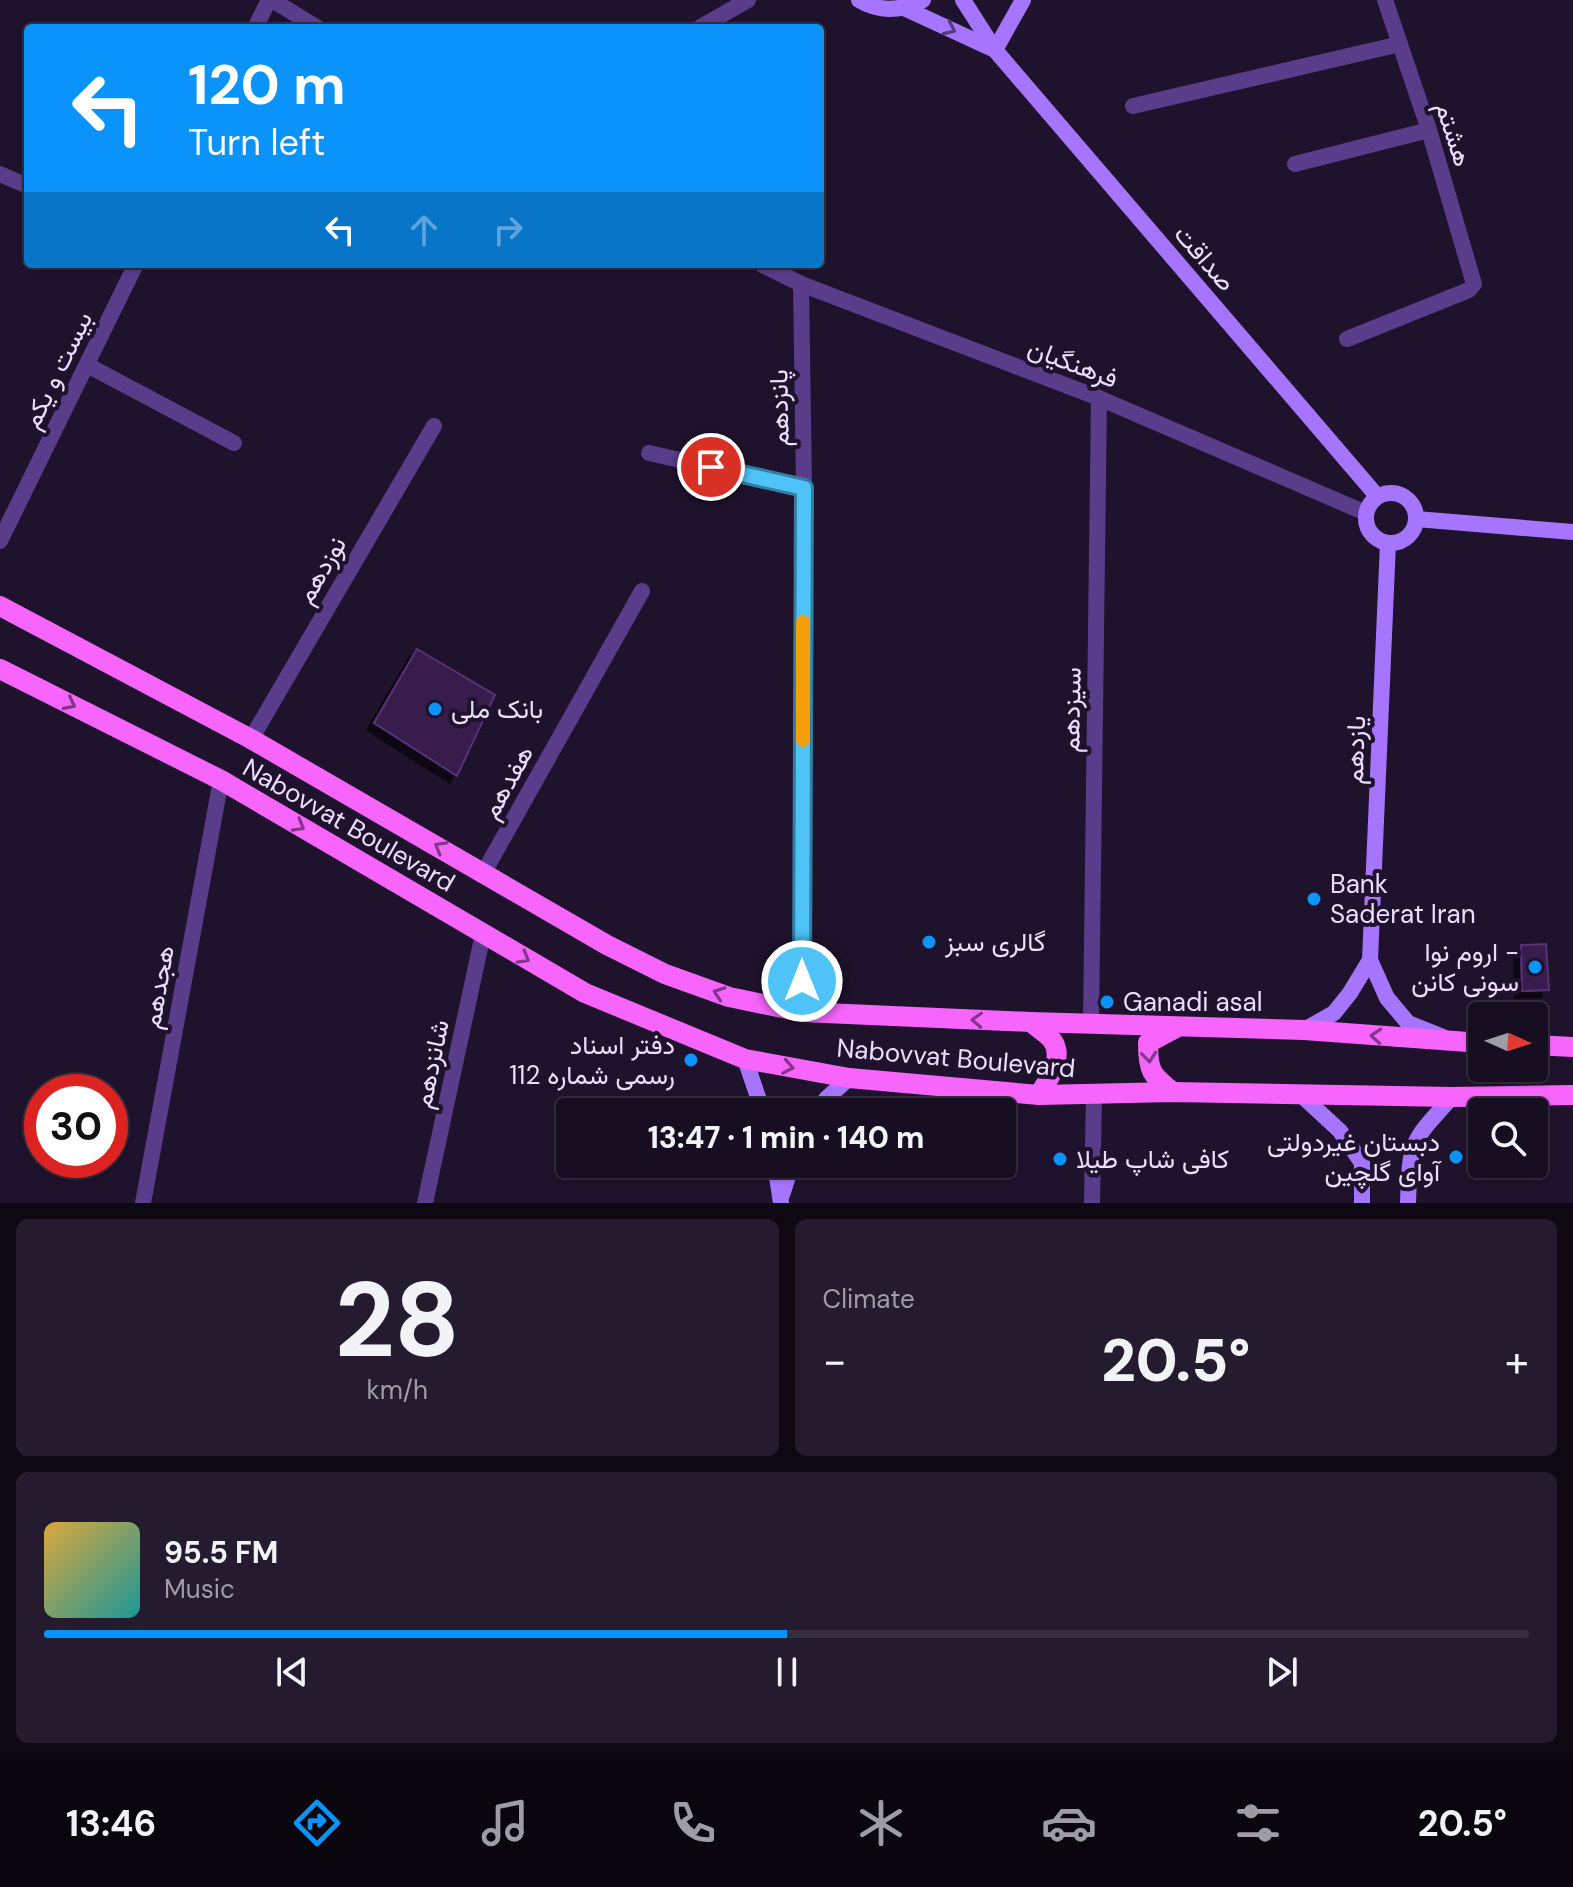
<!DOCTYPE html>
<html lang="en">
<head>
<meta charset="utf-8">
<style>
	body { margin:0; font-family:"DM Sans",Vazirmatn,sans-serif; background:#241c2e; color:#f1f3f6; height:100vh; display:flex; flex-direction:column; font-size:30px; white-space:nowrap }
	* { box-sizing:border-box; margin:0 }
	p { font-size:26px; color:#9e9ca5 }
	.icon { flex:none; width:44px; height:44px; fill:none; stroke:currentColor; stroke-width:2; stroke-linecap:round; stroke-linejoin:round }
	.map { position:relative; height:1203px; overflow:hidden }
	.panel { display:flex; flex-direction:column; gap:16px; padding:16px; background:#0d0812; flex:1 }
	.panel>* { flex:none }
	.hud { position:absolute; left:24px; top:24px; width:800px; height:244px; border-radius:8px; box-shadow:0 2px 6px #0004,0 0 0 2px #362e3f; background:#0b93fc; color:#fff; overflow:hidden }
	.needle { width:52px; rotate:93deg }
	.fabs { position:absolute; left:1468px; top:1002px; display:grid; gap:16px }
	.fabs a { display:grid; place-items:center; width:80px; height:80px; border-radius:8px; background:#170e21; box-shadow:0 2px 6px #0004,0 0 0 2px #362e3f; font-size:40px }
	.speed { position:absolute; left:24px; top:1074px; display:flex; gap:16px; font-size:40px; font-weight:700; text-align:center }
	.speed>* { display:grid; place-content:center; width:104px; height:104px; border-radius:50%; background:#170e21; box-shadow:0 2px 6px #0004,0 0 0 2px #362e3f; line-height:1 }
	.speed .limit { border:12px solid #d22; background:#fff; color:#111 }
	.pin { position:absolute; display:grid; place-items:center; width:68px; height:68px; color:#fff; margin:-34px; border:4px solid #fff; border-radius:50%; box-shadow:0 2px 8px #0007 }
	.me { position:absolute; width:88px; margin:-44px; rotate:0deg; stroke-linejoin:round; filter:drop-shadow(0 0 6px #0008) }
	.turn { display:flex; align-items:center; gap:28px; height:168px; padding:0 32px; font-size:36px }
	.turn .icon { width:104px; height:104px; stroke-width:2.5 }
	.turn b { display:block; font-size:56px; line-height:68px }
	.lanes { display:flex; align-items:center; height:76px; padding:0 32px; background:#0003; justify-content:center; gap:40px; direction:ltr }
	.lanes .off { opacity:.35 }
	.big { font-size:60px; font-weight:800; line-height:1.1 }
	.panel .widget { flex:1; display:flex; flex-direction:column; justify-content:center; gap:12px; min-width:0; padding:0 28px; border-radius:12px; background:#241c2e }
	.panel .dial { align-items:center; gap:0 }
	.dial b { font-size:104px; line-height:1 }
	.song { display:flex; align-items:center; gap:24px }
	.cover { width:96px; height:96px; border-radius:12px; background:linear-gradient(135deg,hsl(40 70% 55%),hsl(180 70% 35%)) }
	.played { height:8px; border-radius:4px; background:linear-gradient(90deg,#0b93fc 50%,#362e3f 50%) }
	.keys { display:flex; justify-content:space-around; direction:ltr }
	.heat { display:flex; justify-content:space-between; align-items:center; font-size:44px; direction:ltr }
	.panel .tiles { flex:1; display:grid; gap:16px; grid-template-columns:1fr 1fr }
	.widget:last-child { grid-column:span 2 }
	.trip { position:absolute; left:556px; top:1098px; width:460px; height:80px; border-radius:8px; background:#170e21; box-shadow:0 2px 6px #0004,0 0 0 2px #362e3f; font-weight:800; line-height:80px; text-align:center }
	.dock { display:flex; height:128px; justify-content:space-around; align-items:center; background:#09060d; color:#9e9ca5 }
	.dock .icon { width:56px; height:56px }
	.dock .selected { color:#0b93fc }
	.dock b { font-size:36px; color:#f1f3f6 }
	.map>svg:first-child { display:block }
</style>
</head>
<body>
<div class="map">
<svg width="1573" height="1203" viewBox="0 0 1573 1203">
	<defs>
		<filter id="shadow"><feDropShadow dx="-7" dy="7" stdDeviation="0" flood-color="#0009"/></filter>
	</defs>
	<rect width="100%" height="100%" fill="#1f122c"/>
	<g fill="#371e4c" stroke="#573078" stroke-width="2" filter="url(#shadow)">
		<path d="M417 649 495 695 457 776 374 723Z"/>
		<path d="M1546 944 1549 990 1522 991 1521 945Z"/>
	</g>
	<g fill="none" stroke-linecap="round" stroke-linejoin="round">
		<g stroke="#5a3d8a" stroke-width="16">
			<path d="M272 0 318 28"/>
			<path d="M255 28 269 0"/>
			<path d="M699 28 748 0"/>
			<path d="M1133 106 1400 44"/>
			<path d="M1295 164 1429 130"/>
			<path d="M0 174 28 186"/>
			<path d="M761 264 801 284 1099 398 1366 513"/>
			<path d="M801 284 804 488 802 1012"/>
			<path d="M1347 339 1469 290 1474 284 1429 130 1385 0"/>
			<path d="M87 365 234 443"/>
			<path d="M649 453 804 488"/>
			<path d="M0 541 136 264"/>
			<path d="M251 739 434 426"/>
			<path d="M484 872 642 591"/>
			<path d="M1091 1023 1099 398"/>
			<path d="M143 1203 221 780"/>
			<path d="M425 1203 483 934"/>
			<path d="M1092 1203 1094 1094"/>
		</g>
		<g stroke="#a675fd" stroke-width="16">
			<path d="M859 0C880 13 901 11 923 0"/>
			<path d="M963 0 995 50 1377 496"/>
			<path d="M904 8 995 50"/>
			<path d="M995 50 1023 0"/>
			<circle cx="1391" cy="518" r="25"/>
			<path d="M1416 519 1573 532"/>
			<path d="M1370 960 1388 543"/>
			<path d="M1304 1030 1334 1013 1350 993 1370 960 1387 998 1408 1023 1443 1037"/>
			<path d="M745 1059 763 1112"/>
			<path d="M1300 1094 1340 1131 1362 1163V1203"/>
			<path d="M817 1112 826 1099 849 1078"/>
			<path d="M775 1164 781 1203"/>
			<path d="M782 1195 792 1164"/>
			<path d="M1408 1203C1410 1141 1410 1143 1452 1097"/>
		</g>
		<g stroke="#f765fd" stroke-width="20">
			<path d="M0 606 251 739 607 945 665 974 729 997 802 1012 1031 1022 1304 1030 1482 1043"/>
			<path d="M0 669 221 780 585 993 745 1059 849 1078 1039 1095 1173 1092 1452 1097 1573 1095"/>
			<path d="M1031 1022C1037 1028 1047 1033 1052 1040 1065 1057 1048 1080 1039 1095"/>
			<path d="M1534 1045 1573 1047"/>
			<path d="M1173 1092C1151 1075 1148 1071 1148 1043L1176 1028"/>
		</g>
	</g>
	<defs><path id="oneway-chevron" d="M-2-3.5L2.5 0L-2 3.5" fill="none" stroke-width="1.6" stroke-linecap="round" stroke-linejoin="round" transform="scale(2)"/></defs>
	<use stroke="#553a80" href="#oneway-chevron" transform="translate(950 29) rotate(25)"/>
	<g stroke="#80378a">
		<use href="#oneway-chevron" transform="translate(70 704) rotate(27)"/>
		<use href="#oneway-chevron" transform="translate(299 826) rotate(30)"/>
		<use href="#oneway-chevron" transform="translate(440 847) rotate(-150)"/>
		<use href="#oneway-chevron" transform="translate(524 958) rotate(30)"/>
		<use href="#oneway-chevron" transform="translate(719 993) rotate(-161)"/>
		<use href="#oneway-chevron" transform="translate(977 1020) rotate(-177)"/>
		<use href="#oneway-chevron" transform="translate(1376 1036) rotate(-176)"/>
		<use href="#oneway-chevron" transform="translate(1149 1057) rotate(84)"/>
		<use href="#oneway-chevron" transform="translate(788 1067) rotate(11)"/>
	</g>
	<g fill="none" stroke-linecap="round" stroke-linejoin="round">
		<defs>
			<path id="route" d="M711 467 804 488 802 981"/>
		</defs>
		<use href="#route" stroke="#337fa1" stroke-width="20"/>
		<use href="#route" stroke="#4fc3f7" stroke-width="14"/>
		<path stroke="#f59e0b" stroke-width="14" d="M803 740V622"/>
	</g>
	<g fill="#0b93fc" stroke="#1f122c" stroke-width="3">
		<circle cx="435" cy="709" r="8"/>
		<circle cx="1314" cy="899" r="8"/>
		<circle cx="929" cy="942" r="8"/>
		<circle cx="1535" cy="967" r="8"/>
		<circle cx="1107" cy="1002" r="8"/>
		<circle cx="691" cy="1060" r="8"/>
		<circle cx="1456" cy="1157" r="8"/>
		<circle cx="1060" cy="1159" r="8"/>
	</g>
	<g text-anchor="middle" stroke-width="8" stroke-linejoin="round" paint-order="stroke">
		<g font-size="26" fill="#ecddff" stroke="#1f122c">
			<text transform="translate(1454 134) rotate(72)" y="9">هشتم</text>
			<text transform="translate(1205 258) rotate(49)" y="9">صداقت</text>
			<text transform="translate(1073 363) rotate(21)" y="9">فرهنگیان</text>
			<text transform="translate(57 370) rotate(-64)" y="9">بیست و یکم</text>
			<text transform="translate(779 408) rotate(-91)" y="9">پانزدهم</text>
			<text transform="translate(321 570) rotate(-60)" y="9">نوزدهم</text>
			<text transform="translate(1071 710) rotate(-89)" y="9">سیزدهم</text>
			<text transform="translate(1355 750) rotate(-88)" y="9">یازدهم</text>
			<text transform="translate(507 782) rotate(-61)" y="9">هفدهم</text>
			<text transform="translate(349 825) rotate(30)" y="9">Nabovvat Boulevard</text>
			<text transform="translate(158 987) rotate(-80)" y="9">هجدهم</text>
			<text transform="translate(956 1058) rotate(5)" y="9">Nabovvat Boulevard</text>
			<text transform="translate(431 1064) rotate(-78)" y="9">شانزدهم</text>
		</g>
		<g font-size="26" fill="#ecddff" stroke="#1f122c" text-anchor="start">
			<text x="451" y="718">بانک ملی</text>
			<text x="1330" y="893">Bank<tspan x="1330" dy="30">Saderat Iran</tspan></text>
			<text x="945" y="951">گالری سبز</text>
			<text x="1519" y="961" text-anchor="end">اروم نوا -<tspan x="1519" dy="30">سونی کانن</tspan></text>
			<text x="1123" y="1011">Ganadi asal</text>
			<text x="675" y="1054" text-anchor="end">دفتر اسناد<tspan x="675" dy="30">رسمی شماره 112</tspan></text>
			<text x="1440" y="1151" text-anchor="end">دبستان غیردولتی<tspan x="1440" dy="30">آوای گلچین</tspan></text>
			<text x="1076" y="1168">کافی شاپ طیلا</text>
		</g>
	</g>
</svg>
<div class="fabs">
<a><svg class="needle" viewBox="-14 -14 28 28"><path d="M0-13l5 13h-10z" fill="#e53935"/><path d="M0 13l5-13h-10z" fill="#9e9ca5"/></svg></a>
<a><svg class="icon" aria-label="search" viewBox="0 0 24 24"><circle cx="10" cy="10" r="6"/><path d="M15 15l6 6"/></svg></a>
</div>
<div class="speed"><div class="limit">30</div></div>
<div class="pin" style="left:711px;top:467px;background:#d93025"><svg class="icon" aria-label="arrive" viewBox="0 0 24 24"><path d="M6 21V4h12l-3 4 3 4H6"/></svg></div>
<svg class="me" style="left:802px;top:981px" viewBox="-20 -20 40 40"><circle r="17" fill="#4fc3f7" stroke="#fff" stroke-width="3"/><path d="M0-11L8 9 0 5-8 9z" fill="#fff"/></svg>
<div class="trip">13:47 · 1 min · 140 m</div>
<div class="hud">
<div class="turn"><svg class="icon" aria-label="left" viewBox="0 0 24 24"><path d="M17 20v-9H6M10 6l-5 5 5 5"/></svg><div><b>120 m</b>Turn left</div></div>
<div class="lanes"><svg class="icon" aria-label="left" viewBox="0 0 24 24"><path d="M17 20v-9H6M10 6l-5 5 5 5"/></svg><svg class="icon off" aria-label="ahead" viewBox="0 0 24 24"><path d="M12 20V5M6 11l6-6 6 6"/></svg><svg class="icon off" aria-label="right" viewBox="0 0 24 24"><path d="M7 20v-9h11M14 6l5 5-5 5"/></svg></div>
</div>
</div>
<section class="panel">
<div class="tiles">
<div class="widget dial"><b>28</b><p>km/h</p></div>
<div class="widget"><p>Climate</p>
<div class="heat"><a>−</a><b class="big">20.5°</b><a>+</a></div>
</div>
<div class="widget">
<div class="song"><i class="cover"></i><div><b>95.5 FM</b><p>Music</p></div></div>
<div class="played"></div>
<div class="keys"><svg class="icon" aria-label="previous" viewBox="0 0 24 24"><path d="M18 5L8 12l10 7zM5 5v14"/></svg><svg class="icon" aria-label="pause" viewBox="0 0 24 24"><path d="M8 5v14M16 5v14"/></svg><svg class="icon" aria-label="next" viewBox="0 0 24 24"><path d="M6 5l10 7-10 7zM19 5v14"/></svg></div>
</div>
</div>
</section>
<nav class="dock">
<b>13:46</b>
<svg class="icon selected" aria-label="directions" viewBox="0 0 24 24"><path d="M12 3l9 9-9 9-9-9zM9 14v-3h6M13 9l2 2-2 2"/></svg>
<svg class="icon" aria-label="music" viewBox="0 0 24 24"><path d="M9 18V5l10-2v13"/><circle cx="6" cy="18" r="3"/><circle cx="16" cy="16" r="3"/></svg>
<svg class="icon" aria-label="phone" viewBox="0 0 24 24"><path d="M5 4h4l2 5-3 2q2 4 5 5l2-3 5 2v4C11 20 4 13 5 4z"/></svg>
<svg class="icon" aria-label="climate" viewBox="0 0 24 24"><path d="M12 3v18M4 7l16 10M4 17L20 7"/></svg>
<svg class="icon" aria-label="car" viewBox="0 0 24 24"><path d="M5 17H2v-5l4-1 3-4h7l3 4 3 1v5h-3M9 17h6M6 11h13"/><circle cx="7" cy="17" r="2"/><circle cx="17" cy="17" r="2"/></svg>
<svg class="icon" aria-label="filters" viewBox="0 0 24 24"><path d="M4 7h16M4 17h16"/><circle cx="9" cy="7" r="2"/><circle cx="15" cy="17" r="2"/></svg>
<b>20.5°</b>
</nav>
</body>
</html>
